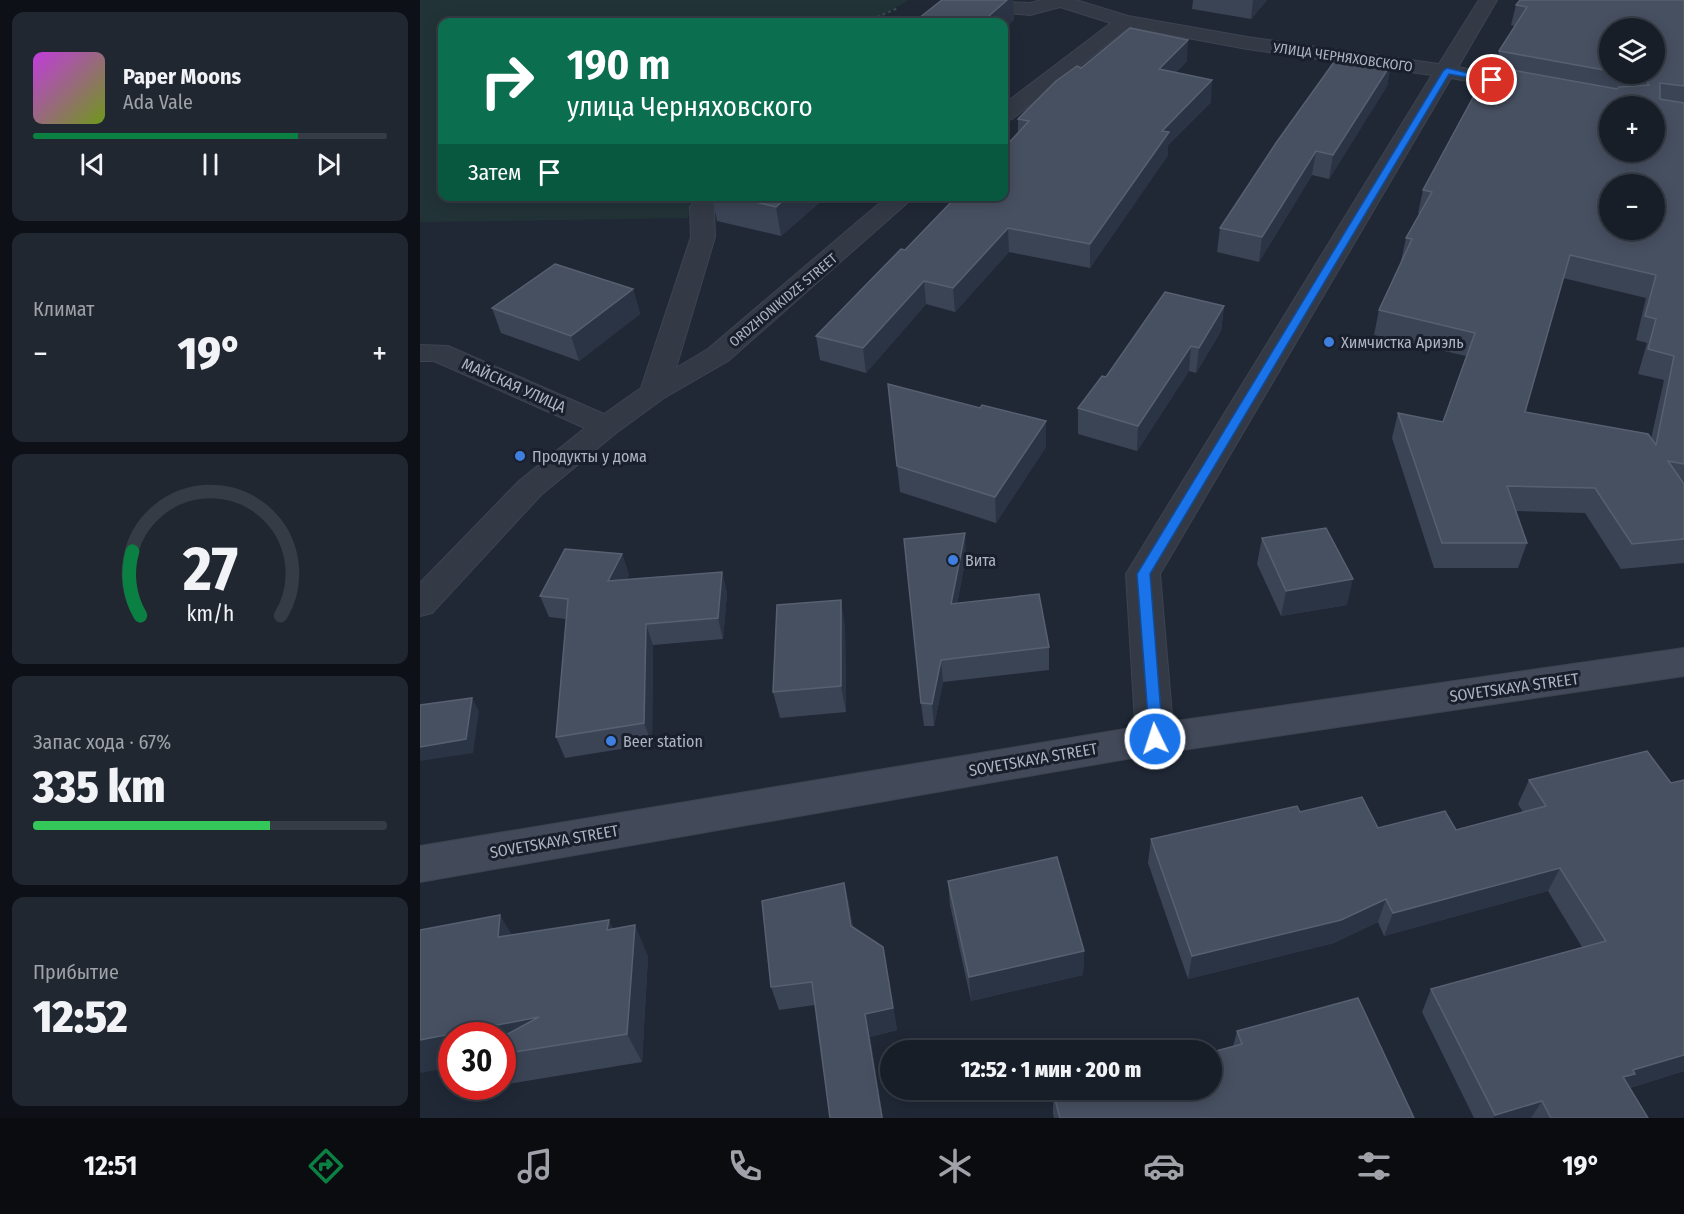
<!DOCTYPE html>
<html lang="ru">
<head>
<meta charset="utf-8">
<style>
	body { margin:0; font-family:"Fira Sans Condensed",sans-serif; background:#212730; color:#f1f3f6; height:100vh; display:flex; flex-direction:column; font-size:22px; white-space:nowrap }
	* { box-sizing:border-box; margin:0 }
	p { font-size:20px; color:#9fa2a8 }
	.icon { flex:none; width:33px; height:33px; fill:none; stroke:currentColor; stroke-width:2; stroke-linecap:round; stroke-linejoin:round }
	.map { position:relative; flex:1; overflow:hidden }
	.drawer { display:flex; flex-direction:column; gap:12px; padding:12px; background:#0d1016; width:420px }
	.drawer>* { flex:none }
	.guide { position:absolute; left:18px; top:18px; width:570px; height:183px; border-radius:12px; box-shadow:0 3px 15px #0003,0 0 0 2px #363c45; background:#0b6e4f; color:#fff; overflow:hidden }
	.buttons { position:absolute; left:1179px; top:18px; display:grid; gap:12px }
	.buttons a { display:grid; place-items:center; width:66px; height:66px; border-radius:50%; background:#181e28; box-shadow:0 3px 15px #0003,0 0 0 2px #363c45; font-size:30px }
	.speed { position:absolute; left:18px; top:1022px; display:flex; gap:12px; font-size:30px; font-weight:700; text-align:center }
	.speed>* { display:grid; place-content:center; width:78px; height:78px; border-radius:50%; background:#181e28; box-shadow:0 3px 15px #0003,0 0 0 2px #363c45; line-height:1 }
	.speed .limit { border:9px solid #d22; background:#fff; color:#111 }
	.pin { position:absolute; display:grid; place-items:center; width:51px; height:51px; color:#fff; margin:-26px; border:3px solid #fff; border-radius:50%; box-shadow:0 2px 6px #0007 }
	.me { position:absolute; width:66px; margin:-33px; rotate:356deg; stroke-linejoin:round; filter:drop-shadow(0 0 4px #0008) }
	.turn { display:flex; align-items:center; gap:21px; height:126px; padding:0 30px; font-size:27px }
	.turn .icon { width:78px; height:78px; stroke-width:2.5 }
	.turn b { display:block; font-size:42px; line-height:51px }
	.then { display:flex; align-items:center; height:57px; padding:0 30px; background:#0003; gap:12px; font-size:22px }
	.big { font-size:45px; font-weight:800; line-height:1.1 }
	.drawer .widget { flex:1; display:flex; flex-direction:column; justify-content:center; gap:9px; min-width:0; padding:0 21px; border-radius:12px; background:#212730 }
	.drawer .dial { align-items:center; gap:0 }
	.dial svg { height:156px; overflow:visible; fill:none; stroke:#363c45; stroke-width:7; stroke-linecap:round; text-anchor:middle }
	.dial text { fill:#f1f3f6; stroke:none }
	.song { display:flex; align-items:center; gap:18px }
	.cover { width:72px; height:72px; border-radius:9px; background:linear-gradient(135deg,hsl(290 70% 55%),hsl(80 70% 35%)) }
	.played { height:6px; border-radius:3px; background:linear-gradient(90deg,#0b8043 75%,#363c45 75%) }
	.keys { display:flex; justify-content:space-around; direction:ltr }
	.heat { display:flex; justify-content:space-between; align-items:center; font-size:33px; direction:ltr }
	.charge { height:9px; border-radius:4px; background:linear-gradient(90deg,#34c759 67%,#363c45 0) }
	.trip { position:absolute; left:460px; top:1040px; width:342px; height:60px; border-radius:30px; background:#181e28; box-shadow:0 3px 15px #0003,0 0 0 2px #363c45; font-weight:800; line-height:60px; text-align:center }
	.tabs { display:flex; height:96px; justify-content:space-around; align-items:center; background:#0a0c10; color:#9fa2a8 }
	.tabs .icon { width:42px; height:42px }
	.tabs .current { color:#0b8043 }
	.tabs b { font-size:27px; color:#f1f3f6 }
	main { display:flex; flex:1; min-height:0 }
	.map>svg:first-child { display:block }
</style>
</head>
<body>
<main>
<section class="drawer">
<div class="widget">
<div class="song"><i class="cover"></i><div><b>Paper Moons</b><p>Ada Vale</p></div></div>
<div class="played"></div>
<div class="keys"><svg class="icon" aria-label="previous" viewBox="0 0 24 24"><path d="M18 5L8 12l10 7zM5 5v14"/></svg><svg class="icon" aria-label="pause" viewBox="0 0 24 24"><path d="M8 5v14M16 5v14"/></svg><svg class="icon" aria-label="next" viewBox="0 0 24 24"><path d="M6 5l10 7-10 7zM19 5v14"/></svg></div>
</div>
<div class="widget"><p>Климат</p>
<div class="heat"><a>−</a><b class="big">19°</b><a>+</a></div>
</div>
<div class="widget dial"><svg viewBox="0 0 100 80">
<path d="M14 69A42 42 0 1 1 86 69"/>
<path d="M14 69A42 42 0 0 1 10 36" stroke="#0b8043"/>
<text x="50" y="56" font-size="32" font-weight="700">27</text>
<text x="50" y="72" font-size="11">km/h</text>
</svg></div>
<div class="widget"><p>Запас хода · 67%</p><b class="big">335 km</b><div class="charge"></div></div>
<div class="widget"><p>Прибытие</p><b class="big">12:52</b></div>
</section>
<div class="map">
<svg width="1264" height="1118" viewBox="0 0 1264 1118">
	<rect width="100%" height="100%" fill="#202836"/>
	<path fill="#223337" d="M0 0H489L451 22H22V196L272 197 268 218 0 222Z"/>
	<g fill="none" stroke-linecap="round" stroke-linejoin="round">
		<defs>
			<g id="street">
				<path d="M526 0 610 3 622 0H656L708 16 827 37 1019 64 1059 0H1077L1038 67 1106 80 1113 82 1116 86 1113 90 1106 92 1031 78 740 574 754 739 748 750 735 754 722 750 716 739 706 574 1012 75 827 49 709 27 592 119 584 121V104L691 23 640 7 610 15 538 9 520 22H499Z"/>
				<path d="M279 196H305L294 208 295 237 256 368 288 349 468 196H495L308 361 244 398 196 433 121 495 12 613 0 616V583L99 481 165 428 14 361H0V345L28 346 184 414 221 388 271 237 270 207Z"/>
			</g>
			<path id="secondary" d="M1264 648V676L735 754 0 882V846L735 724Z"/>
		</defs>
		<use href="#street" stroke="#3d4350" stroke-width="2"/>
		<use href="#secondary" stroke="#3d4350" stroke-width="2"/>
		<path stroke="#3a4c4f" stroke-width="2" stroke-dasharray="3 3" stroke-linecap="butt" d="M446 22 478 8"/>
		<use href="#street" fill="#333a46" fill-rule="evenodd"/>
		<use href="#secondary" fill="#424959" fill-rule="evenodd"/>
	</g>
	<g fill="#3b4455" fill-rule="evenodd">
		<path d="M773 0H847L831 19 772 9Z"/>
		<path d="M1264 0V563L1201 569 1165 513 1095 511 1107 543 1098 568H1014L972 438 978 413 1023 422 1046 356 954 335 959 310 982 261H981L986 238 1000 214 998 213 1003 190 1075 67 1079 51 1095 26 1091 25 1096 5ZM1190 28 1234 74H1190ZM1143 278 1226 298 1216 340 1227 343 1218 374 1244 380 1231 439 1105 412Z"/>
		<path d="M767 61 756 72 791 102 748 145V155L670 268 589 252 535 312 506 304 446 373 400 360 396 336 485 250 598 133V119L661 68Z"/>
		<path d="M971 64 967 86 909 179 892 175 839 262 797 252 800 228Z"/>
		<path d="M292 196H407L361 236 297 221Z"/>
		<path d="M213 289 220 314 159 361 81 333 72 308Z"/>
		<path d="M804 306 801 331 776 373 769 371 717 451 658 434V408L686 377Z"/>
		<path d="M468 384 626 447 576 523 480 492Z"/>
		<path d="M842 538 927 605 861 616 837 564Z"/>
		<path d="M202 554 209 575 207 579 302 572 307 593 303 639 233 645 232 744 145 758 136 737 146 619 129 617 120 596Z"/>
		<path d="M546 556 537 604 629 647V670L523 682 514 726H504L501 703Z"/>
		<path d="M425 626 426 712 360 718 353 692Z"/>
		<path d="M1109 780 1251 783 1264 780V1071L1210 1088 1228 1118H1054L1002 1012 1011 989 1162 947 1128 891 964 936 958 922 914 943 768 979 728 863 731 839 880 812 958 828 1036 830 1103 812 1098 804Z"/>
		<path d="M528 881 664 951 663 975 551 1001 530 905Z"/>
		<path d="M424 883 433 927 463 947 477 1030 450 1037 463 1118H410L395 1005 359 1010 351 987Z"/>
		<path d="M193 929 228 956 222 1062 82 1085V1035L92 934Z"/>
		<path d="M817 1031 994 1118H634L633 1114V1092L813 1047Z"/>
	</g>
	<g fill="#2b3444">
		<path d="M587 0H593L594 20 584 30V22H562Z"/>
		<path d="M833 0H847L831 19Z"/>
		<path d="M768 40 767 61 738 90 739 69Z"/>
		<path d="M971 64 967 86 909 179 913 155Z"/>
		<path d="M792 80 791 102 748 145V155L670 268V244L742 131Z"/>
		<path d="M896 151 892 175 839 262 842 237Z"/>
		<path d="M368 196H407L361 236 356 207Z"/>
		<path d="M588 228 589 252 535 312 533 288Z"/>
		<path d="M504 281 506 304 446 373 443 348Z"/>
		<path d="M213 289 220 314 159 361 151 336Z"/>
		<path d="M804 306 801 331 776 373 779 348Z"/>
		<path d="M771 346 769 371 717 451 718 426Z"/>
		<path d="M626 421V447L576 523 575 497Z"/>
		<path d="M545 533 546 556 533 627 531 604Z"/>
		<path d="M202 554 209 575 196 602 188 581Z"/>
		<path d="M302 572 307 593 303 639 298 618Z"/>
		<path d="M933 579 927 605 861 616 866 591Z"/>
		<path d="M421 600 425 626 426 712 421 686Z"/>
		<path d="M226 624 233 645 232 744 224 723Z"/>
		<path d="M521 660 523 682 514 726 512 704Z"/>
		<path d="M52 698 59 711 53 753 0 761V747Z"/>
		<path d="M1140 868 1128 891 964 936 973 913Z"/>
		<path d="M424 883 430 907 436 950 431 926Z"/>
		<path d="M966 899 958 922 914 943 768 979 772 956Z"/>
		<path d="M80 915 98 945 78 937Z"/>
		<path d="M189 920 203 950 187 930Z"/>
		<path d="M215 925 228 956 222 1062 207 1034Z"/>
		<path d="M463 947 477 1030 450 1037 463 1118H462L445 1014Z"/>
		<path d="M664 951 663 975 551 1001 549 977Z"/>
		<path d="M119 1017 82 1054V1035H32V1067L0 1073V1040Z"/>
		<path d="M1264 1055V1071L1203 1090V1077L1213 1070Z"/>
		<path d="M1122 1101 1111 1118H1073L1075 1115Z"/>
	</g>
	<g fill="#475061" stroke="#576070" stroke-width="1.5" fill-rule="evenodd">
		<path d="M522 0H587L562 22H494Z"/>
		<path d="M1100 0H1264V86L1240 83V99L1264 103V464L1248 461 1264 484V539L1212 544 1175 488 1087 486 1107 543H1022L978 413 1023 422 1055 333 959 310 992 239 986 238 1012 192 1003 190 1070 66 1197 89 1199 87 1229 85 1223 77 1203 74H1234V28H1190V71L1079 51 1107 7 1096 5ZM1190 106H1234V152H1190ZM1190 184H1234V230H1190ZM1150 255 1236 275 1225 316 1236 319 1228 349 1254 356 1236 445 1228 434 1105 412Z"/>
		<path d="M710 28 768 40 739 69 792 80 742 131 749 132 670 244 588 228 533 288 504 281 443 348 396 336 481 249 485 250 537 196H584V148L609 121 598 119 636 81 657 66 661 68Z"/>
		<path d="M919 55 971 64 913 155 896 151 842 237 800 228 856 143Z"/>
		<path d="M311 196H368L356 207Z"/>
		<path d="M135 264 213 289 151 336 72 308Z"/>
		<path d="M745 292 804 306 779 348 771 346 718 426 658 408 682 376 686 377Z"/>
		<path d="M468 384 560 408 562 405 626 421 575 497 477 466Z"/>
		<path d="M906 528 933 579 866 591 842 538Z"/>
		<path d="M545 533 531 604 619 594 629 647 521 660 512 704 501 703 484 539Z"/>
		<path d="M145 549 202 554 188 581 302 572 298 618 226 624 224 723 136 737 148 599 120 596Z"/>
		<path d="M421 600V686L353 692 357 605Z"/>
		<path d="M52 698 46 739 0 747V705Z"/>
		<path d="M1227 751 1251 783 1264 780V1055L1213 1070 1215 1074 1203 1077 1228 1118H1131L1122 1101 1075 1115 1011 989 1186 941 1140 868 973 913 966 899 921 920 772 956 731 839 877 806 880 812 942 797 958 828 1025 811 1036 830 1126 806 1109 780Z"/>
		<path d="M637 857 664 951 549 977 528 881Z"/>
		<path d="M424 883 431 926 463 947 473 1008 445 1014 462 1118H410L392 982 351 987 342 901Z"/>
		<path d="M80 915 78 937 189 920 187 930 215 925 207 1034 82 1054V1037L119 1017 0 1040V930Z"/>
		<path d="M938 998 994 1118H640L633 1092 646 1089H792V1052L822 1044 817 1031Z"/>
	</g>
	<path fill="#1a73e8" stroke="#114b97" stroke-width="1.5" d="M1027 68 1077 80 1072 82 1029 74 730 574 743 739 740 743H730L717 574 1023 71Z"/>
	<g fill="#3f7fe0" stroke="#191f2b" stroke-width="2">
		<circle cx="909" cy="342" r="6"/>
		<circle cx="100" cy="456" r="6"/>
		<circle cx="533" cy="560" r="6"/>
		<circle cx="191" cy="741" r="6"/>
	</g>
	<g text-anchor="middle" stroke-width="6" stroke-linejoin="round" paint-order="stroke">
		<g font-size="14" fill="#adb4c3" stroke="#191f2b">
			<text transform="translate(923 57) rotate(8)" y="5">УЛИЦА ЧЕРНЯХОВСКОГО</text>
			<text transform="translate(363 300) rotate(-40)" y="5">ORDZHONIKIDZE STREET</text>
		</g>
		<g font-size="16" fill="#adb4c3" stroke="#191f2b" text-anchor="start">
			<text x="921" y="348">Химчистка Ариэль</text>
			<text x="112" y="462">Продукты у дома</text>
			<text x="545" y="566">Вита</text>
			<text x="203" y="747">Beer station</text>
		</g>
		<g font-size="16" fill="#adb4c3" stroke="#191f2b">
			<text transform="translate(94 385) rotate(24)" y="6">МАЙСКАЯ УЛИЦА</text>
			<text transform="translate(1094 687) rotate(-8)" y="6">SOVETSKAYA STREET</text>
			<text transform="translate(613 759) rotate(-10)" y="6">SOVETSKAYA STREET</text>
			<text transform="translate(134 841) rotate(-10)" y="6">SOVETSKAYA STREET</text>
		</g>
	</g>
</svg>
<div class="buttons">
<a><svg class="icon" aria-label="layers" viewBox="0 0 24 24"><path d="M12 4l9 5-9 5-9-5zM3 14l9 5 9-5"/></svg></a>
<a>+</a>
<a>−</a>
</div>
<div class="speed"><div class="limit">30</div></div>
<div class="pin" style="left:1072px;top:80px;background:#d93025"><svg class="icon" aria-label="arrive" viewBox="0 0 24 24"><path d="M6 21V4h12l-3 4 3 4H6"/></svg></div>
<svg class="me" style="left:735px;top:739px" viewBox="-20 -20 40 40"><circle r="17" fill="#1a73e8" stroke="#fff" stroke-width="3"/><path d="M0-11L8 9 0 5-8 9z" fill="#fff"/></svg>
<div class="trip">12:52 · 1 мин · 200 m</div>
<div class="guide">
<div class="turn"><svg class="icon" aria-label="right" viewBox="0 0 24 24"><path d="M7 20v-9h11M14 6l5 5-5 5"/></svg><div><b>190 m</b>улица Черняховского</div></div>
<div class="then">Затем<svg class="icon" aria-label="arrive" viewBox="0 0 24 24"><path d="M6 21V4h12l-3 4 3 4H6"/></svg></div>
</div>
</div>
</main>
<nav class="tabs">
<b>12:51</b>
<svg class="icon current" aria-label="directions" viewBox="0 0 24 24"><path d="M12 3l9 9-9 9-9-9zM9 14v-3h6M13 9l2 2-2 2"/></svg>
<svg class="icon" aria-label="music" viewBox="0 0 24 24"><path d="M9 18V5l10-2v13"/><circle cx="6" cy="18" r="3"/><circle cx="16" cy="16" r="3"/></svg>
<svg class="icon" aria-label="phone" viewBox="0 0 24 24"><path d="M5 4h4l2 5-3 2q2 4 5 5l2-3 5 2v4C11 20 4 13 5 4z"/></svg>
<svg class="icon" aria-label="climate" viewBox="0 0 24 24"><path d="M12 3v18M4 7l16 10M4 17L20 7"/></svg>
<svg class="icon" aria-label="car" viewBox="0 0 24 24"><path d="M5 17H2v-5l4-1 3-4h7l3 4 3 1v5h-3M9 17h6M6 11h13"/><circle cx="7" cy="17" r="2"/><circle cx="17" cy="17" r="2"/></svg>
<svg class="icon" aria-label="filters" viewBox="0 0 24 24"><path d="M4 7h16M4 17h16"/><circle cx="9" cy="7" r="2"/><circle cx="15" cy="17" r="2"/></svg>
<b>19°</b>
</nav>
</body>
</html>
